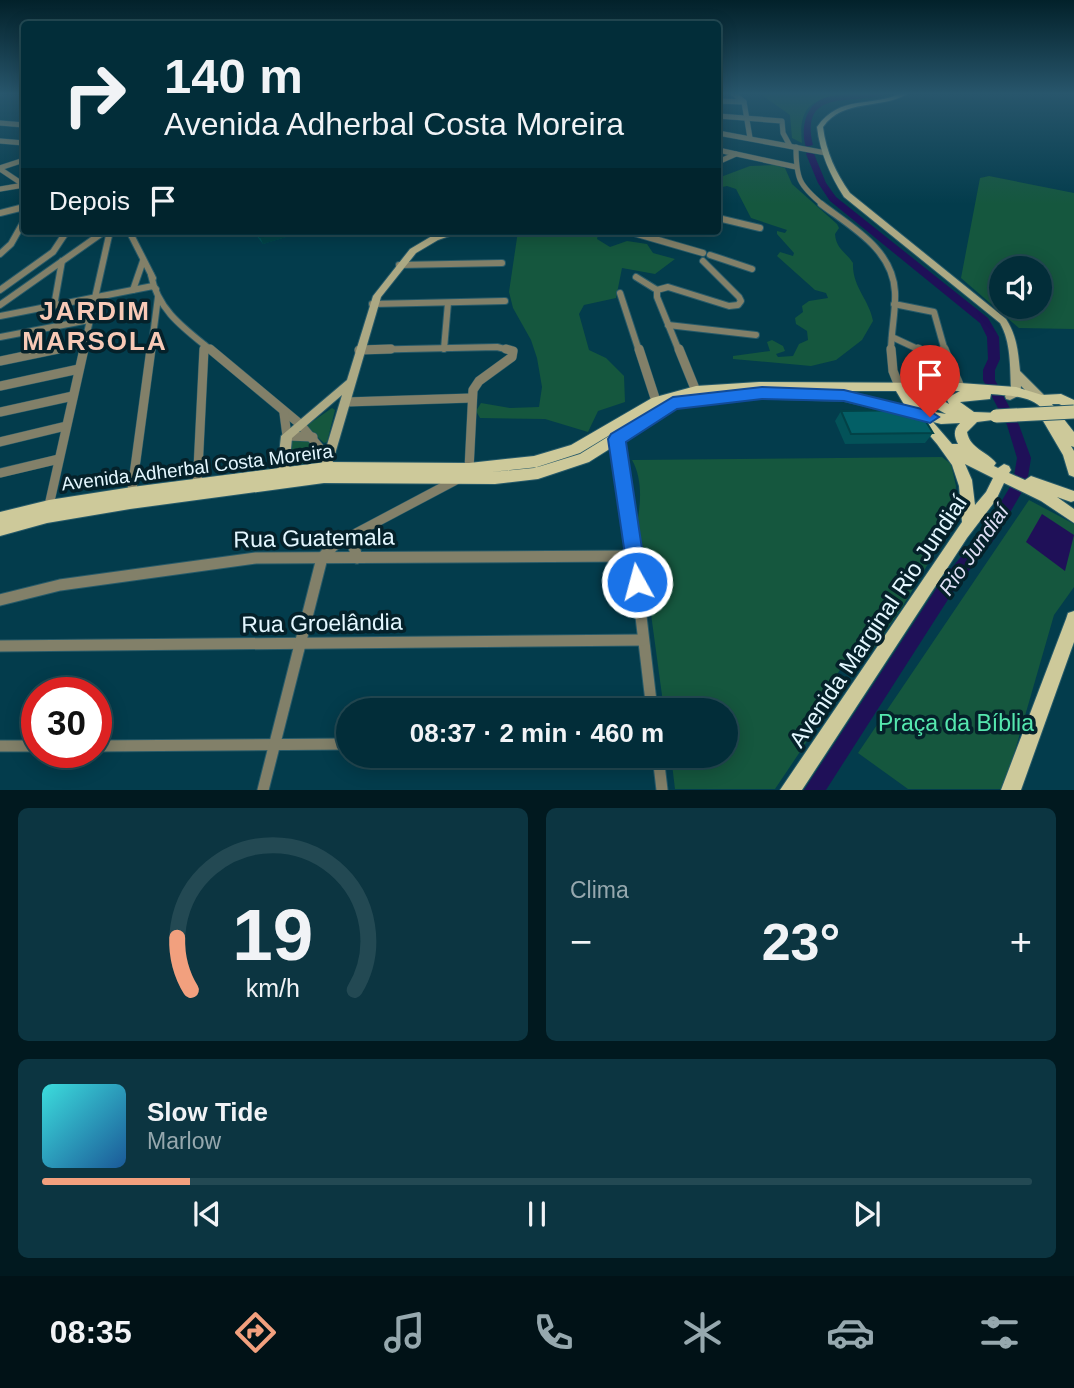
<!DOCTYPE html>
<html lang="pt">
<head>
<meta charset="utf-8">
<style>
	body { margin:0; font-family:Helvetica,sans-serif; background:#0c3541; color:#f1f3f6; height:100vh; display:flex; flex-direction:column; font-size:26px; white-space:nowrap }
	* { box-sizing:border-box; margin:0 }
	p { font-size:23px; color:#96a8ae }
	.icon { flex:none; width:38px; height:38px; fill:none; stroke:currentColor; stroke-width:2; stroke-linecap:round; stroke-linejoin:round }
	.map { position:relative; height:790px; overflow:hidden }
	.details { display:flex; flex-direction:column; gap:18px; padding:18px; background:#01191f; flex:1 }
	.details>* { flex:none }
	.guide { position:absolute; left:21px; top:21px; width:700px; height:214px; border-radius:7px; box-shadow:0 4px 18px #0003,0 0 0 2px #234953; background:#022d39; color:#f1f3f6; overflow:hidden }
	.fabs { position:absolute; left:989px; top:256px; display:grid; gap:14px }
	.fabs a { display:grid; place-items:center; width:63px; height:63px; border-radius:50%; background:#022d39; box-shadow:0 4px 18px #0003,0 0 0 2px #234953; font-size:35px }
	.speed { position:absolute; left:21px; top:677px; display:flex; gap:14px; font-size:35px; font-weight:700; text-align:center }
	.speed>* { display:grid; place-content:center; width:91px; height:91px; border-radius:50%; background:#022d39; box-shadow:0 4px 18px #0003,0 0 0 2px #234953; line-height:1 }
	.speed .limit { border:10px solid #d22; background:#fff; color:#111 }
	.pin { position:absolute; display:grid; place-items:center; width:60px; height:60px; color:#fff; margin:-72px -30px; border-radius:50% 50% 50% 0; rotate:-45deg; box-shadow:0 0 7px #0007 }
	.pin .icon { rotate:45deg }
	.me { position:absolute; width:77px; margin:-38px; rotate:353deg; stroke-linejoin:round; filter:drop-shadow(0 0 5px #0008) }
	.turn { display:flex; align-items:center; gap:24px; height:147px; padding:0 28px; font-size:32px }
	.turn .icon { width:91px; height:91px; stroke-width:2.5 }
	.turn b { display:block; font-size:49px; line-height:60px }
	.then { display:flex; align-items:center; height:66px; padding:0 28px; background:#0003; gap:14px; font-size:26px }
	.big { font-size:52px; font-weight:700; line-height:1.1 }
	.details .tile { flex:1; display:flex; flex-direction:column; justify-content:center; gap:10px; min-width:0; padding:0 24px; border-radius:10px; background:#0c3541 }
	.details .dial { align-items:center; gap:0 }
	.dial svg { height:182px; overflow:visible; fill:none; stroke:#234953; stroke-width:7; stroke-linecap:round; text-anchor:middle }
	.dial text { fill:#f1f3f6; stroke:none }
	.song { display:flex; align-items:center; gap:21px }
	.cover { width:84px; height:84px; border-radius:10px; background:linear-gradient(135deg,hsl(180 70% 55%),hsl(210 70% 35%)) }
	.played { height:7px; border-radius:4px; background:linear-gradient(90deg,#f2a07e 15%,#234953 15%) }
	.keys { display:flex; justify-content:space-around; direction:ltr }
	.heat { display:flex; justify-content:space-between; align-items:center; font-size:38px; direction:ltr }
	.details .tiles { flex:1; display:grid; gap:18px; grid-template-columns:1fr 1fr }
	.tile:last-child { grid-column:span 2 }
	.trip { position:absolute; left:336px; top:698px; width:402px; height:70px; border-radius:35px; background:#022d39; box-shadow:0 4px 18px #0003,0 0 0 2px #234953; font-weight:700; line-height:70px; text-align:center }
	.tabs { display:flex; height:112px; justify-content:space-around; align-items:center; background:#011217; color:#96a8ae }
	.tabs .icon { width:49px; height:49px }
	.tabs .active { color:#f2a07e }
	.tabs b { font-size:32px; color:#f1f3f6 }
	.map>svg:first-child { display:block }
</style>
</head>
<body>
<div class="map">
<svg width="1074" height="790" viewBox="0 0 1074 790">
	<rect width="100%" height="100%" fill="#033c4c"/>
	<g fill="#15573e" fill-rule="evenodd">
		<path d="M759 93H871C834 99 796 89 802 143L792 138 790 115Z"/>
		<path d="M775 165 785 168 792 184 837 224 839 228 835 234C836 249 846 252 853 263 852 287 869 299 873 321L862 340 836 360 811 366 733 359V356L770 351 767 342 772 340 783 346 785 351 776 354 778 357 793 356 799 344 808 340 807 331 796 324 795 318 803 312 802 306 809 301 828 298 826 293 815 290 777 256 780 252 793 256 794 253 777 234V231L785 233 787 230 751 218 736 189 727 186 718 188V178L750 166Z"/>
		<path d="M989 176 1074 193V329L1019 328 961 278 980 178ZM1001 268H1040V306H1001Z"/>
		<path d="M518 231H599L597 239 610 247 627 241 647 244 653 253 675 259 655 274 622 268 616 298 584 305 579 314 589 350 606 358 624 376 625 402 598 411 588 432 545 419 480 418 476 411 481 403 510 408 539 407 542 387 537 358 531 340 513 308 509 292Z"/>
		<path d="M332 408 335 410 327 442 324 443 306 426Z"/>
		<path d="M308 440 318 451C315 465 303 468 290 463L292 441Z"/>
		<path d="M942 457 951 464 956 486 953 522 903 606 867 658 851 654 819 700 824 716 775 789H675L671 756H726V710H664L638 518C641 499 642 478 632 460Z"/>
		<path d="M1029 500 1074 524V587L1054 615 1004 789H908L858 753Z"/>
	</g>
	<path fill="#1f1058" d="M1042 514 1074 535 1065 571 1026 542Z"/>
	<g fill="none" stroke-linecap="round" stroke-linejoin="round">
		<g fill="#1f1058" fill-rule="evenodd">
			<path d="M866 93H888C856 107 799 85 813 145L806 147C801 131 804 109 820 100 829 94 854 94 866 93Z"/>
			<path d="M807 152 814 154 826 183 836 197 988 318 999 337 1000 359 995 370V380L1019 425 1031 458 1027 483 996 537 956 587 826 790H804L944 577 986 527 1013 482 1017 458 1007 425 983 380V370L988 359 987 337 980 323 830 201 818 183 806 154Z"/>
		</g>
		<defs>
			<g id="minor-far3">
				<path d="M733 93 744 102 750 138"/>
				<path d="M718 101 744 102"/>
				<path d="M718 116 782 121 783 133 790 146"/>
				<path d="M0 123 24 125"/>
				<path d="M718 133 826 153"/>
				<path d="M0 141 24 143"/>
				<path d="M796 147C796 179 799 185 823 205"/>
				<path d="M718 150 796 167"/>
				<path d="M718 162 736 154"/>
				<path d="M0 168 24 160"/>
				<path d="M0 169 24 185"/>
				<path d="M0 189 24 185"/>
			</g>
			<g id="minor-far2">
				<path d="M821 204C851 227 893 249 895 292 896 311 891 331 891 351"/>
				<path d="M0 213 24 207"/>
				<path d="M718 218 760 228"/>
				<path d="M129 231 153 278"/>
				<path d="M627 231 703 253"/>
				<path d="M0 254 11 244 24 221"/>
				<path d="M710 255 752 269"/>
				<path d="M399 265 502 263"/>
				<path d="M151 275C158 311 185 329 212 351"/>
				<path d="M636 277 657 290"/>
				<path d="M0 290 53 252 67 231"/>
				<path d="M133 290 143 261"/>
				<path d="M657 290 668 287 729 306 738 305 741 301 739 297 703 261"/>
				<path d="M657 290V297L679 351"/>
				<path d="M620 293 639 351"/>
				<path d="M372 304 505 301"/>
				<path d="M894 304 934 312 945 351"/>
				<path d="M0 305 105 231"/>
				<path d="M54 306 62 261"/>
				<path d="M0 316 153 286 156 289"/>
				<path d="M668 325 756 335"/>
				<path d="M0 337 89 320"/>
				<path d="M892 337 922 351"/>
				<path d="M444 349 448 303"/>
				<path d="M359 350 497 347 513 351"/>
				<path d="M49 351 84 344"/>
				<path d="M83 351 110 231"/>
				<path d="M151 351 158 297"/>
				<path d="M204 351V345"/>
			</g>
			<g id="minor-far1">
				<path d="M210 349 300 424 328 458"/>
				<path d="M639 349 656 401"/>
				<path d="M679 349 696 391"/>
				<path d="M891 349 893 371 899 386"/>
				<path d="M918 349 951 365"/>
				<path d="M944 349 960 387"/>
				<path d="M359 350 391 349"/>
				<path d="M0 361 58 349"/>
				<path d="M0 386 79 369"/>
				<path d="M346 402 472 398"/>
				<path d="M0 412 73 396"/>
				<path d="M284 413 287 436 313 437"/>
				<path d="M617 439 632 541"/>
				<path d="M0 442 66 426"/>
				<path d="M469 469 473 390 479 381 512 357 513 351 506 349"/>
				<path d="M0 473 59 459"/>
				<path d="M197 489 204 349"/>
				<path d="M131 497 151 349"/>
				<path d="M48 510 84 349"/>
				<path d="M341 541 458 479"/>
				<path d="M355 541 357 534"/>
			</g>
			<g id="minor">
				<path d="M356 540 354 547 357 558"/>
				<path d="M632 540 652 710"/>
				<path d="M0 600 60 585 256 558 633 556"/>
				<path d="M0 646 643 640"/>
				<path d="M0 746H37"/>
				<path d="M96 746 348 744"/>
				<path d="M658 756 662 790"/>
				<path d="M263 790 322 558 334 545 344 540"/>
			</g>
			<g id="secondary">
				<path d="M901 93H909C882 110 843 98 823 127 826 152 836 173 850 193L1006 319C1017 336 1018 352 1020 371L1046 397 1047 400 1046 403H1038L1021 386 1020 395 1010 400 1006 399 1005 396 1011 388C1010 367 1011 342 1000 323L844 197C830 175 820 153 817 127 840 94 870 108 901 93Z"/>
				<path d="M451 231H464L438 240 416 253 381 297 328 478 324 480 320 478 318 475 342 395 292 438 288 482 286 486 282 487 278 486 276 482 281 436 347 380 373 296 410 249 432 236Z"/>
			</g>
			<g id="primary">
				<path d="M759 382 960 383 1016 387 1042 395 1061 394 1074 400V411L1059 404H1052L1074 432V447L1071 446 1074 451V477L1069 475 1063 455 1039 414 1043 410C1032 395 1008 396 991 394L990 399 960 402 974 412 1000 413 1002 416 1000 419 977 422 967 432C970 449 987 451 996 463L994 466 998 468 1004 464 1009 466 1011 470 1009 473 1025 480 1031 476 1074 491V501L1071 502 1057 497 1074 509V523L1041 501 1004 483 996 500 967 538 802 790H780L962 522 959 486 952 465 937 444 914 417 844 401 778 399 772 394 775 391 720 394 725 398 723 401 676 407 589 462 538 479 495 484 324 483 130 509 47 523 0 536V512L49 500 132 487 326 462 469 463 534 456 571 445 652 398 696 386ZM821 391H896L905 406 844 391ZM925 391H960L949 397 947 400 949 404ZM910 394 946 414 922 410ZM661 404 580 454 538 467 491 472 534 468 580 453ZM933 422 941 424 960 423C953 430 954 436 958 444H952ZM965 464 993 478 986 492 975 505 972 480Z"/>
				<path d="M1074 611V642L1021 790H1001L1066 619 1068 613Z"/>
			</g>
		</defs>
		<use href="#minor-far3" stroke="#275a69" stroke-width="6"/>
		<use href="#minor-far2" stroke="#275a69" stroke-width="8"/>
		<use href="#minor-far1" stroke="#275a69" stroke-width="10"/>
		<use href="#minor" stroke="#275a69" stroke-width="13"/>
		<use href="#secondary" stroke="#275a69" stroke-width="2"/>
		<use href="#primary" stroke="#275a69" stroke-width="2"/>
		<use href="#minor-far3" stroke="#828069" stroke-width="5"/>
		<use href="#minor-far2" stroke="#828069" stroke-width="6"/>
		<use href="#minor-far1" stroke="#828069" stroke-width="9"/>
		<use href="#minor" stroke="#828069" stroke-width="11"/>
		<use href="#secondary" fill="#aca984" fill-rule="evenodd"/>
		<use href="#primary" fill="#cdc99a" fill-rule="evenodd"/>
		<defs>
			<path id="primary-bridge" d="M996 416 1074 412"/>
		</defs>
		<use href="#primary-bridge" stroke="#275a69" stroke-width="15" stroke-linecap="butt"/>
		<use href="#primary-bridge" stroke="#cdc99a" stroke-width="13"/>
	</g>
	<g fill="#035258">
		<path d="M253 231H306L263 244Z"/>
		<path d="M841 411 933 433 925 443 845 444 835 421Z"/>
	</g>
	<path fill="#024247" d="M280 231H306L263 244 260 237Z"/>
	<g fill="#035f66" stroke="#024247" stroke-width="2">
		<path d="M255 231H280L260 237Z"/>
		<path d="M919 410 933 433 851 434 841 411Z"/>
	</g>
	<linearGradient id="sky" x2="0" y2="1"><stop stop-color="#02212a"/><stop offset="0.46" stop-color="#28566c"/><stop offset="1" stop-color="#28566c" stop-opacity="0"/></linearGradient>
	<rect width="1074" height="204" fill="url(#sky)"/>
	<path fill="#1a73e8" stroke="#114b97" stroke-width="2" d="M762 387 844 390 930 411 939 417 930 423 844 401 762 399 677 409 626 442 647 582 644 589 637 592 630 589 608 439 611 434 673 397Z"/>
	<g text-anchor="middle" stroke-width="7" stroke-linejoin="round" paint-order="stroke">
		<g font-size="19" fill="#e4f7ff" stroke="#05212a">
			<text transform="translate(197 467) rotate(-7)" y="7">Avenida Adherbal Costa Moreira</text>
		</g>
		<g font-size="21" font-style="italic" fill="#dedff5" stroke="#05212a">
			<text transform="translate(974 550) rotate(-55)" y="7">Rio Jundiaí</text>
		</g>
		<g font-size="23" fill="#e4f7ff" stroke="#05212a">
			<text transform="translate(314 538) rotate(-1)" y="8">Rua Guatemala</text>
			<text transform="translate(878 621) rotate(-56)" y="8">Avenida Marginal Rio Jundiaí</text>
			<text transform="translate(322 623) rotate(-1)" y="8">Rua Groelândia</text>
		</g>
		<g font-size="23" fill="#55e7ae" stroke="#05212a">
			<text x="956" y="731">Praça da Bíblia</text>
		</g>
		<g font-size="26" font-weight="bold" letter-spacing="2" fill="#f8c9b6" stroke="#05212a">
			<text x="95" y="320">JARDIM<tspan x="95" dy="30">MARSOLA</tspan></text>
		</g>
	</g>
</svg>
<div class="fabs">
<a><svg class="icon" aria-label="sound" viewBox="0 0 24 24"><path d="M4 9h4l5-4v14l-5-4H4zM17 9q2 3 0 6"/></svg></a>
</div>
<div class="speed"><div class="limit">30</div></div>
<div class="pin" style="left:930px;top:417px;background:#d93025"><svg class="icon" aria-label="arrive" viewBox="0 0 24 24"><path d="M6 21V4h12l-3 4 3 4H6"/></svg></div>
<svg class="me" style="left:637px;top:582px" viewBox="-20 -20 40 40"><circle r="17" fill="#1a73e8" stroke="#fff" stroke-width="3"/><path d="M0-11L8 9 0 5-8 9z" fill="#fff"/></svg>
<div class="trip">08:37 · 2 min · 460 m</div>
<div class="guide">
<div class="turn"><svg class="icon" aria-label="right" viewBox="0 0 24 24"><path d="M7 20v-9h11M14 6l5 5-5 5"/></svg><div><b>140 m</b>Avenida Adherbal Costa Moreira</div></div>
<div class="then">Depois<svg class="icon" aria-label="arrive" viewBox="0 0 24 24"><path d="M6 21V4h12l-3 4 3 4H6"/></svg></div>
</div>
</div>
<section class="details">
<div class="tiles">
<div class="tile dial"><svg viewBox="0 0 100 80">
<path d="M14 69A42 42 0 1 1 86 69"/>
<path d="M14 69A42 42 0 0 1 8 46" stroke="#f2a07e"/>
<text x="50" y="56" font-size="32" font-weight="700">19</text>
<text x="50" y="72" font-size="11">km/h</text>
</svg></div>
<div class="tile"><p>Clima</p>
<div class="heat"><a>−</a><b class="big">23°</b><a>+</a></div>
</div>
<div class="tile">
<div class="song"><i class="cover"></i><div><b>Slow Tide</b><p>Marlow</p></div></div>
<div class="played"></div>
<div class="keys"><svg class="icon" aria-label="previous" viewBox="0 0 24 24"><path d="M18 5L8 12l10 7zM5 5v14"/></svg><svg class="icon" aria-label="pause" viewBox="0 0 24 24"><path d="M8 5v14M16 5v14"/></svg><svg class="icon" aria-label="next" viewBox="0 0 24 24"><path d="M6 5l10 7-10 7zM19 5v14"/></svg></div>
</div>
</div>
</section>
<nav class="tabs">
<b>08:35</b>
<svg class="icon active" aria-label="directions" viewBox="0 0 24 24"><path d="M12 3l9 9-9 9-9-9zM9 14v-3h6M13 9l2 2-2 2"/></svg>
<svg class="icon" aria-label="music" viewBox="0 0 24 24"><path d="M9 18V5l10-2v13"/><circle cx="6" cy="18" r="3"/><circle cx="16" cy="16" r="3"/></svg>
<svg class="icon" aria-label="phone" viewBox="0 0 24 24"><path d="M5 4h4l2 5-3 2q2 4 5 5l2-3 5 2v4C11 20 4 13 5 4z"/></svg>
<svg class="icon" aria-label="climate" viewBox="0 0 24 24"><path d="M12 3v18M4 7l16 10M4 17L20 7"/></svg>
<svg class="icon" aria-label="car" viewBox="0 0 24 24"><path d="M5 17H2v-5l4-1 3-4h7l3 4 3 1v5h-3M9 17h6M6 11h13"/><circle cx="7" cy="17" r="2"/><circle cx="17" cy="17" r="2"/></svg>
<svg class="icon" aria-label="filters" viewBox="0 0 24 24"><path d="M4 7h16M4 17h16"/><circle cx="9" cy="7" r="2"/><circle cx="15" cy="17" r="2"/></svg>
</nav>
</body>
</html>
